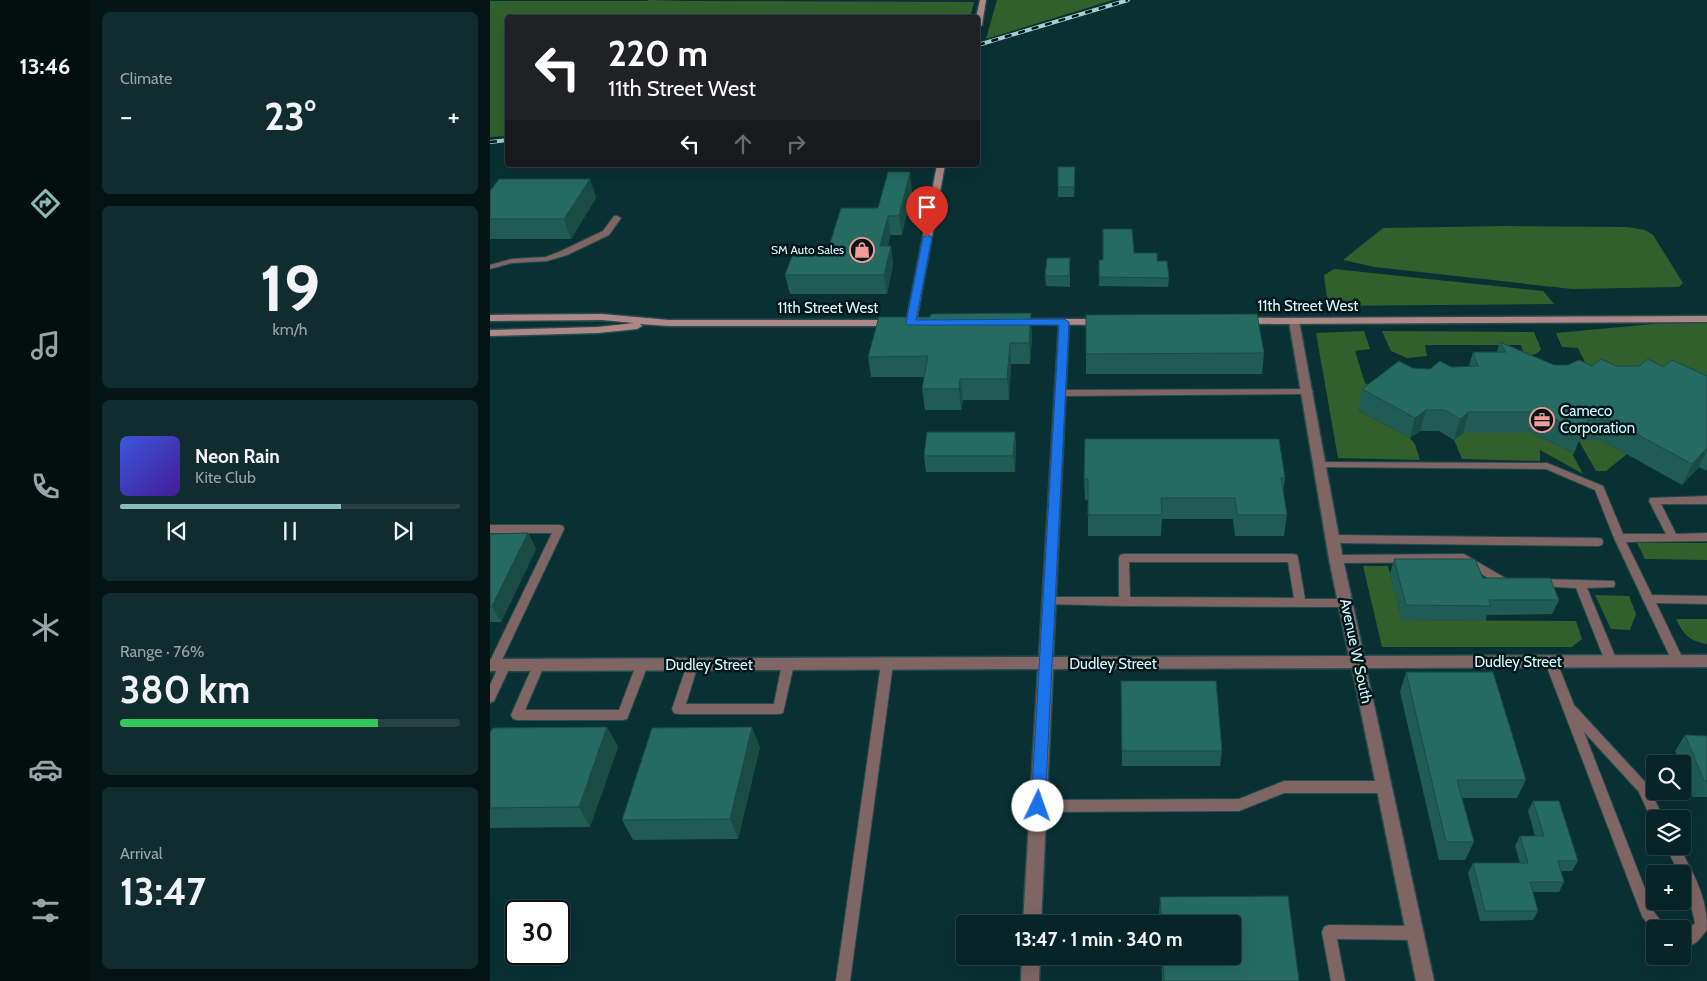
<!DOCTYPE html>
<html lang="en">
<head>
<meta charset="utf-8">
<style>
	body { margin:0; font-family:Cabin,sans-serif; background:#102c2e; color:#f1f3f6; height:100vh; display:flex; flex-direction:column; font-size:19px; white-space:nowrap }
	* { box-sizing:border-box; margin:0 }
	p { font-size:16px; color:#98a4a7 }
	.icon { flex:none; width:28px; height:28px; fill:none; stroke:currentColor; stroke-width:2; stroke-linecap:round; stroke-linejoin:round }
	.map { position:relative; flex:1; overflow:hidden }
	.side { display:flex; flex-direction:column; gap:12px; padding:12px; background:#041415; width:400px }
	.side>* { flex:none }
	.top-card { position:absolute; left:15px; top:15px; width:475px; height:152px; border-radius:5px; box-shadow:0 5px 20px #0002,0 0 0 1px #284143; background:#202124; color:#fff; overflow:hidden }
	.fabs { position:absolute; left:1156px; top:755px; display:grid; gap:10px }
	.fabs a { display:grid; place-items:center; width:45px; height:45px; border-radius:5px; background:#072426; box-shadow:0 5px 20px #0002,0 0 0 1px #284143; font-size:25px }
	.speed { position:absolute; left:15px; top:900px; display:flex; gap:10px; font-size:25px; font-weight:700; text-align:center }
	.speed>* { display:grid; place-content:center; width:65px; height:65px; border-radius:50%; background:#072426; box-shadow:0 5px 20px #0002,0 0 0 1px #284143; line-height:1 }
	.speed .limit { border:2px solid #111; border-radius:8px; background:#fff; color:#111 }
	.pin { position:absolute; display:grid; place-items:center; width:42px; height:42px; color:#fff; margin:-51px -21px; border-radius:50% 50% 50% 0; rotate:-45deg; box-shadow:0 0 5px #0007 }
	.pin .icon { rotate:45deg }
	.me { position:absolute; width:55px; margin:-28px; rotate:3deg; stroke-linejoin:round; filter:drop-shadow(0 0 4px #0008) }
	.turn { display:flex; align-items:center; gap:18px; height:105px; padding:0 20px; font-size:22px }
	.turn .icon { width:65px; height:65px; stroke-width:2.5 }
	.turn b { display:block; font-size:35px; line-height:42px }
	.lanes { display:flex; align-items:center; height:48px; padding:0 20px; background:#0003; justify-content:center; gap:25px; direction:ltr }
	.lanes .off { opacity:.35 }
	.big { font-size:38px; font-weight:700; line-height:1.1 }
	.side .tile { flex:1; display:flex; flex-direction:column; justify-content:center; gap:8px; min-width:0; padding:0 18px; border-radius:8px; background:#102c2e }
	.side .dial { align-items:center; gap:0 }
	.dial b { font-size:65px; line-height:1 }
	.song { display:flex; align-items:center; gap:15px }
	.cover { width:60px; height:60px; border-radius:8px; background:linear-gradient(135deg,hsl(230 70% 55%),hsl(260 70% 35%)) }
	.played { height:5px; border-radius:2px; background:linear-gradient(90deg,#8bbbb9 65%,#284143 65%) }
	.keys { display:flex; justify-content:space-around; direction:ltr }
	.heat { display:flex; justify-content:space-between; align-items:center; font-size:28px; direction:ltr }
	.charge { height:8px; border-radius:4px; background:linear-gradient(90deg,#34c759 76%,#284143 0) }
	.trip { position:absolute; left:466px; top:915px; width:285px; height:50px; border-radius:5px; background:#072426; box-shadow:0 5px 20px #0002,0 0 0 1px #284143; font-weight:700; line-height:50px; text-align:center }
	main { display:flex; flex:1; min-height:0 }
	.tab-bar { display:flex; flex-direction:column; width:90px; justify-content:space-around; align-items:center; background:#030e0f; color:#98a4a7 }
	.tab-bar .icon { width:35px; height:35px }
	.tab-bar .selected { color:#8bbbb9 }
	.tab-bar b { font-size:22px; color:#f1f3f6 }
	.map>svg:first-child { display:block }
</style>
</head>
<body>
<main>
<nav class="tab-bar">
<b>13:46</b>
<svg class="icon selected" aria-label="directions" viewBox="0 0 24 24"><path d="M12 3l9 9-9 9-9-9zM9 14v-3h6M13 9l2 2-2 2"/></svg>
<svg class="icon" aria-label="music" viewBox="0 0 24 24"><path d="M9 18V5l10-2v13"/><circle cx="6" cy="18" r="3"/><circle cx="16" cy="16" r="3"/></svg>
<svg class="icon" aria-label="phone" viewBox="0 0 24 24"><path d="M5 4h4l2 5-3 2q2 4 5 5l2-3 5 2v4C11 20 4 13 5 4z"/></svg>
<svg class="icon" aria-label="climate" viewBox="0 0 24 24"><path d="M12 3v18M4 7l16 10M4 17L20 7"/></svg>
<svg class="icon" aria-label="car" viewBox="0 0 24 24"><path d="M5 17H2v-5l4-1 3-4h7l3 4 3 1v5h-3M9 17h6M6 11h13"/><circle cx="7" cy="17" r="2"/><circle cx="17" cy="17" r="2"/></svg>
<svg class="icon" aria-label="filters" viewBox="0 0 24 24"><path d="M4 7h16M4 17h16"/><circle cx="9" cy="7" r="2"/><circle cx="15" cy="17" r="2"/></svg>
</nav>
<section class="side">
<div class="tile"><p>Climate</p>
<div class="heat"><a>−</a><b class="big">23°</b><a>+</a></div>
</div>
<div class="tile dial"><b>19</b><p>km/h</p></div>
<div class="tile">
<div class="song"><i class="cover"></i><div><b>Neon Rain</b><p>Kite Club</p></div></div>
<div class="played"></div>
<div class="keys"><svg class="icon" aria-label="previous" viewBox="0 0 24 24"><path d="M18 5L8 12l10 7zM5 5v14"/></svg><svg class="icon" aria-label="pause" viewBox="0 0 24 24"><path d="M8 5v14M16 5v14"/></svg><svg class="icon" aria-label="next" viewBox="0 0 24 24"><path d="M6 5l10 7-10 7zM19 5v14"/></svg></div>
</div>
<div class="tile"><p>Range · 76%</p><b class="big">380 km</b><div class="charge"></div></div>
<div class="tile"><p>Arrival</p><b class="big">13:47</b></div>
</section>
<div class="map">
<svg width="1217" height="981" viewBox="0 0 1217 981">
	<rect width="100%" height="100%" fill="#093033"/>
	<g fill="#31602d">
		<path d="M157 0 201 1 484 2 480 18H18L17 136 0 137V1H158Z"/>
		<path d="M507 0H623L496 39Z"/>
		<path d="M1016 226 1137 227 1155 230 1163 235 1193 283 1189 287 1082 289 885 267 853 260 893 228Z"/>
		<path d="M844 269 1053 291 1064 304 838 306 834 275Z"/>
		<path d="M1217 319V401L1103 379 1088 348 1072 347 1066 333Z"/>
		<path d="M874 331 880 349 865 351 875 383 889 392 868 410 920 438 925 444 930 460 848 458 826 333Z"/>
		<path d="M892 331 1044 332 1051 349C1047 356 1041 355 1034 355L1031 345H935L937 356 917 358 901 351Z"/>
		<path d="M973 433H1042L1084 453 1083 455 1093 474 1050 450V461L972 459 964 440Z"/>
		<path d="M1089 441H1113L1137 454 1116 471H1106Z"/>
		<path d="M1147 543H1217V560L1155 559Z"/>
		<path d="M873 566H898L912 620 1086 621 1092 639 1082 647H892Z"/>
		<path d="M1105 595 1139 596 1146 614 1140 630 1121 629Z"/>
		<path d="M1186 619H1217V644C1199 641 1193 634 1186 619Z"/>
	</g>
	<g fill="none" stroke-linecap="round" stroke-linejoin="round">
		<defs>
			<g id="lane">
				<path d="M124 216H127L131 218 119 235 77 255 57 261 22 263 0 269V265L22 259 56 257 71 251 113 231Z"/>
				<path d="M818 389 821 390 823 392 821 394 570 396 565 393 570 390Z"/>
				<path d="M831 462 1057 463 1113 486 1133 534H1176L1159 501 1160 498 1217 496V504H1171L1186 534 1217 533V541L1136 542 1162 595 1217 596V604L1166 603 1194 661 1192 664 1188 666 1184 664 1182 661 1124 538 1105 490 1056 469 828 467 826 465Z"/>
				<path d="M0 525H69L73 526 74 529 11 662 15 660 19 662 21 665 4 701 0 703V685L8 668 4 670 0 668V661L62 533H0Z"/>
				<path d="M843 535 1108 538 1112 539 1113 542 1112 545 1108 546 843 543 839 542 838 539 839 536Z"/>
				<path d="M634 554H803L807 555 808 558 815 599H856L860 600 862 603 860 606 856 607 635 606 556 604 554 601 556 598 560 597H629V558L630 555ZM639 562H798L804 598 640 597Z"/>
				<path d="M974 554 1017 579 1023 580 1024 583 1023 586H1011L972 562 846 563 842 562 841 559 842 556 846 555Z"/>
				<path d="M1051 579 1124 581 1125 584 1124 587 1097 588 1127 661 1125 664 1121 666 1117 664 1115 661 1086 588 1047 586 1046 583 1047 580Z"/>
				<path d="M1061 657 1065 659 1067 662 1084 705 1157 784 1174 819H1165V824L1163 823 1149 792 1094 732 1164 912 1177 929H1165V934L1152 916 1055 662 1057 659Z"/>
				<path d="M298 659 302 661 304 664 293 713 289 714H188L184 713 182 709 198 662 202 660 206 662 208 665 196 704H284L292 664 294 661Z"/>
				<path d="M397 659 401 661 403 664 360 981H346L391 664 393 661Z"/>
				<path d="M152 660 156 662 158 665 137 719 133 720H27L23 719 21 715 44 663 48 661 52 663 54 666 35 710H129L146 665 148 662Z"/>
				<path d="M794 781H895L899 783 901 787 899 791 895 793H794L749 811 548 812 543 810 542 806 543 802 548 800 749 799Z"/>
				<path d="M1176 846H1189C1204 876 1217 895 1217 930 1210 938 1205 948 1192 946V932L1196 933 1205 923 1198 892 1192 880V874H1189Z"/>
				<path d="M839 925 925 926 930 928 932 933 930 938 925 940 847 939 855 981H841L832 932 834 927Z"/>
			</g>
			<g id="street">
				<path d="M804 318 809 321 853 559 874 656 1217 655V667L876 668 944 981H926L862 668 563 669 551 924H533L548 669 0 671V659L549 657 569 322 574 319 579 322 563 657 859 656 839 559 799 321Z"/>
				<path d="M532 956H550L549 981H531Z"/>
			</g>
			<g id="secondary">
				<path d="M490 0H496L492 25 488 27V18H486Z"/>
				<path d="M447 165H455L426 323 421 326 416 323Z"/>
				<path d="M112 314 179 320H402L407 323 402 326H179L150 324 152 326 147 329 108 333 0 336V330L108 327 144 323 112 320 0 321V315Z"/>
				<path d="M1217 316V322L752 324 747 321 752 318Z"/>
				<path d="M525 319H612L617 322 612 325 521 324 520 322Z"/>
			</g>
		</defs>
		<use href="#lane" stroke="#264c4f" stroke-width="2"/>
		<use href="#street" stroke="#264c4f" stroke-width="3"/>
		<use href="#secondary" stroke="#264c4f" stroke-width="3"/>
		<use href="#lane" fill="#7f6665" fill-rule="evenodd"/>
		<use href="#street" fill="#7f6665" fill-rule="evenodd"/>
		<use href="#secondary" fill="#af8886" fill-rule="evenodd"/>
		<defs>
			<g id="rail">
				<path d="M488 45 638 0"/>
				<path d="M0 142 18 140"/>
			</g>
		</defs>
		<use href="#rail" stroke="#aacdd0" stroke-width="4"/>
		<use href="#rail" stroke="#001719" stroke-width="2.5" stroke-dasharray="7" stroke-linecap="butt"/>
	</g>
	<g fill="#205c53">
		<path d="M585 177 584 197H568V187Z"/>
		<path d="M100 179 106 198 81 239H0V191Z"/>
		<path d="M422 190 412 235H400L398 246H401L403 265 397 294H300L295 275 336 256 388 208Z"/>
		<path d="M644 253 667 261 679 278 678 287 609 286V260H613Z"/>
		<path d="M580 258V287L556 286 555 276Z"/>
		<path d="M596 315 774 353 772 374H596Z"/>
		<path d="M542 334 540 364H521L519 400H473L471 410H435L432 389 434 377H381L378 357Z"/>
		<path d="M1010 342 1064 365 1173 367 1217 376V471L1209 467 1192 485 1113 441H1089L1084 453 1042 433H973L964 440 949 431H930L920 438 868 410 872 389 922 368 940 369 979 366 983 352H1007Z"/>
		<path d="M525 432 526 448 525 472H436L434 456Z"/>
		<path d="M795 478 793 493 797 515 794 536H745L743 519H672L671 536H598V500H595L594 479Z"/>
		<path d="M38 533 46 549 11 622H0V534Z"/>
		<path d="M904 559 993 578 1069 600 1062 614 997 615 996 621 912 620 900 574Z"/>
		<path d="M916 672 1036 780 1027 798H972L984 842 975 860H949L910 692Z"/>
		<path d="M631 681 732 751 730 766H632Z"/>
		<path d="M117 727 128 747 100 827 0 828V733Z"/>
		<path d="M1195 735 1217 736V797H1203L1192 769V764H1190L1185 751Z"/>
		<path d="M270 747 248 839 143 840 132 820Z"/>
		<path d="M1043 801 1088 861 1082 871H1071L1074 882 1069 892H1043L1048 911 1043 920 990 921 978 873 983 863H1030L1025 846 1030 836H1045L1038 811Z"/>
		<path d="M798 896 809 981H672L671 956H742V924H669V916L670 897Z"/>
	</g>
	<g fill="#1a4b44">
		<path d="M420 172 422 190 412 235 409 216Z"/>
		<path d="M100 179 106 198 81 239 74 219Z"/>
		<path d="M398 216 400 235 393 265 390 246Z"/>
		<path d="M401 246 403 265 397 294 394 275Z"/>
		<path d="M541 313 542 334 540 364 539 343Z"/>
		<path d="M520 343 521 364 519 400 517 379Z"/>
		<path d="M470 379 473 400 471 410 469 389Z"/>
		<path d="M936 410 930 431 920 438 925 418Z"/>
		<path d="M979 412 973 433 964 440 970 419Z"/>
		<path d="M1098 420 1089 441 1084 453 1092 432Z"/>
		<path d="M525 432 526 448 525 472 523 456Z"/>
		<path d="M1217 448V450L1209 467 1192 485 1202 464Z"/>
		<path d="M38 533 46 549 11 622 2 606Z"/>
		<path d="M117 727 128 747 100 827 89 807Z"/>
		<path d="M262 727 270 747 248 839 240 819Z"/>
	</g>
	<g fill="#256b61" stroke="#1a4b44">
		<path d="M568 167H585L584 187H568Z"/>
		<path d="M398 172H420L409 216H398L390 246H401L394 275H295L302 256H336L351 208H388Z"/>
		<path d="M9 179H100L74 219H0V191Z"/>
		<path d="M613 229H642L644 253H667V261H677L679 278 609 277V260H613Z"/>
		<path d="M557 258H580L579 276H555Z"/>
		<path d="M541 313 539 343H520L517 379H470L469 389H432L438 356 378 357 389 317H440L441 314Z"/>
		<path d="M767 314 774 353 596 354V315Z"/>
		<path d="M1010 342 1064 365H1078L1089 360 1102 366 1111 359 1127 366H1149L1158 359 1173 367 1182 360 1217 376V448L1202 464 1121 420H1098L1092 432 1049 412H979L970 419 955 410H936L925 418 872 389 909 361 922 368 940 369 950 361 961 367 988 366 983 352H1016Z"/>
		<path d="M437 432H525L523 456H434Z"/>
		<path d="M595 439H789L795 478H791L797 515H747L745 498H671L672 515H598V479H594Z"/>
		<path d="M38 533 2 606H0V534Z"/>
		<path d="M904 559H985L993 578H1060L1069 600H999L1001 606 916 605Z"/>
		<path d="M916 672H1003L1036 780H967L984 842H956Z"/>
		<path d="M631 681H726L732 751H632Z"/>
		<path d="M117 727 89 807 0 808V733L3 728Z"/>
		<path d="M262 727 240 819 132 820 162 728Z"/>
		<path d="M1195 735 1217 736V781H1214Z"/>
		<path d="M1043 801H1069L1088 861H1068L1074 882H1040L1048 911H995L983 863H1038L1030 836H1054Z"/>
		<path d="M798 896 809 981H674L673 956H742V924H672L670 897Z"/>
	</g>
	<path fill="#1a73e8" stroke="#114b97" d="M437 234 442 237 426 320 574 319 579 322 555 806 553 811 548 813 543 811 541 806 569 325H418L416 323 433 237Z"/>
	<defs>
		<symbol id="shop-ring" viewBox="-11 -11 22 22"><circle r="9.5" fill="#001719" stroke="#f59b98" stroke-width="1.5"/><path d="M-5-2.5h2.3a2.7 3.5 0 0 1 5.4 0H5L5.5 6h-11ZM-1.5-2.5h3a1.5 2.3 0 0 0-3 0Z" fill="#f59b98"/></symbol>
		<symbol id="office-ring" viewBox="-11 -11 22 22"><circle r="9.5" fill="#001719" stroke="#f59b98" stroke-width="1.5"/><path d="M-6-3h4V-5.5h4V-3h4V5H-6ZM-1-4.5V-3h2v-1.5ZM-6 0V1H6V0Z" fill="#f59b98"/></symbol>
	</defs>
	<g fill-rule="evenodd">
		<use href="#shop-ring" x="358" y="236" width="28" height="28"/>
		<use href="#office-ring" x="1038" y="406" width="28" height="28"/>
	</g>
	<g text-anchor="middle" stroke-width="5" stroke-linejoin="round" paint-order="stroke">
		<g font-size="12" fill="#d8fafd" stroke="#001719" text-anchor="end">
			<text x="354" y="254">SM Auto Sales</text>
		</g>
		<g font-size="15" fill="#d8fafd" stroke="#001719">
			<text x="818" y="311">11th Street West</text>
			<text x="338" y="313">11th Street West</text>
			<text transform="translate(866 651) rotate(78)" y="5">Avenue W South</text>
			<text x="1028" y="667">Dudley Street</text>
			<text x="623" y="669">Dudley Street</text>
			<text x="219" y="670">Dudley Street</text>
		</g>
		<g font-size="15" fill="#d8fafd" stroke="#001719" text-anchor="start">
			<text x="1070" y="416">Cameco<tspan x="1070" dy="17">Corporation</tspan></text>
		</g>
	</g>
</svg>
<div class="fabs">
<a><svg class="icon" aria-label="search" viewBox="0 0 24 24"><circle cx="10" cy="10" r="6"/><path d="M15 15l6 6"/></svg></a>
<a><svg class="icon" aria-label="layers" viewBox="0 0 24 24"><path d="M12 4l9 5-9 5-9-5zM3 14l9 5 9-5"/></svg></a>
<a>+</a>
<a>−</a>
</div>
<div class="speed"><div class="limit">30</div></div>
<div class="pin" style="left:437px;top:237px;background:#d93025"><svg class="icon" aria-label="arrive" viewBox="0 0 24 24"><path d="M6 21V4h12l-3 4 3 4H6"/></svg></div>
<svg class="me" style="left:548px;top:806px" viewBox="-20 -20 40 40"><circle r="19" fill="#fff"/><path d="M0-13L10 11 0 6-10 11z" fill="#1a73e8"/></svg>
<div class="trip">13:47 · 1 min · 340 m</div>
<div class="top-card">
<div class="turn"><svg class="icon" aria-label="left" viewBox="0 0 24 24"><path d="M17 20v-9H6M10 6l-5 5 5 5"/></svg><div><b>220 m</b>11th Street West</div></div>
<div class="lanes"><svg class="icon" aria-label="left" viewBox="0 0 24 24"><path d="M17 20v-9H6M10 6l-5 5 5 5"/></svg><svg class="icon off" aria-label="ahead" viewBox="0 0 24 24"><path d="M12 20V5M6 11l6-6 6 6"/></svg><svg class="icon off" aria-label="right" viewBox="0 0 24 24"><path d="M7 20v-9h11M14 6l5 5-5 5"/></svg></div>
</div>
</div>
</main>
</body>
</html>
